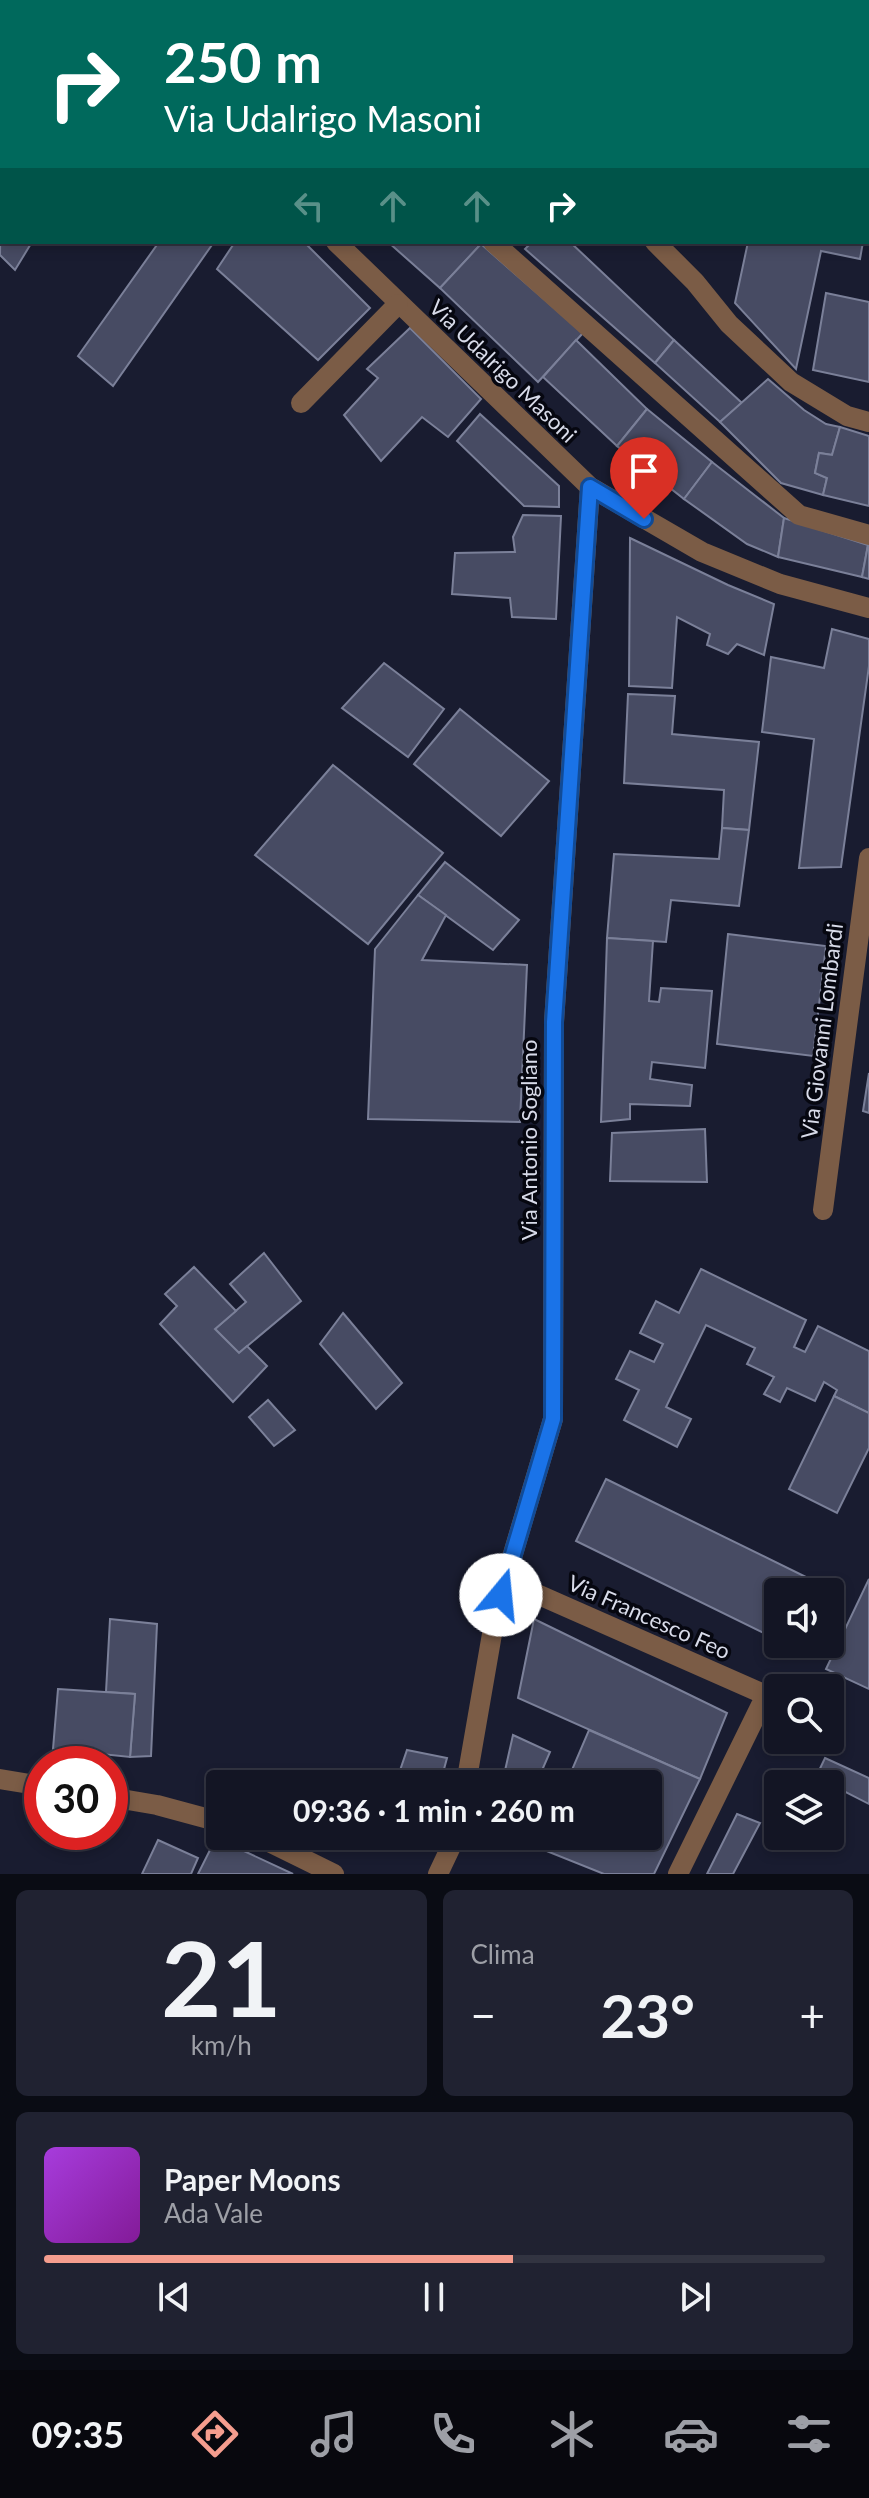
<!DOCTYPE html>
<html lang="it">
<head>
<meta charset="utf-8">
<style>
	body { margin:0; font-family:Lato,sans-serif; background:#202231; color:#f1f3f6; height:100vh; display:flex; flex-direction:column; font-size:30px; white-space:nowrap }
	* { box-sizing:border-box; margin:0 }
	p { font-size:26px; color:#9d9fa6 }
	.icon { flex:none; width:44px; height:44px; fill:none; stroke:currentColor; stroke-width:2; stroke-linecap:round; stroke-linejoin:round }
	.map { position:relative; height:1874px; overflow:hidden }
	.side { display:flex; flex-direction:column; gap:16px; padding:16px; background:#0a0c14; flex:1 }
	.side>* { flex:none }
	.hud { position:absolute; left:0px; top:0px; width:870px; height:244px; box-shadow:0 4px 12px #0003,0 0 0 2px #323441; background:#00695c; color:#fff; overflow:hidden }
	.tools { position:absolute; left:764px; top:1578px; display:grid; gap:16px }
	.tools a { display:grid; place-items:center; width:80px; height:80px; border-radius:8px; background:#131524; box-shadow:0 4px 12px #0003,0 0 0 2px #323441; font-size:40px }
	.speed { position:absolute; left:24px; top:1746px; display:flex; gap:16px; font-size:40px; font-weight:700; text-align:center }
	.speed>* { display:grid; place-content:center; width:104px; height:104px; border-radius:50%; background:#131524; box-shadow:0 4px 12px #0003,0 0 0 2px #323441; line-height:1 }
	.speed .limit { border:12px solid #d22; background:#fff; color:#111 }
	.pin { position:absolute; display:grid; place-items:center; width:68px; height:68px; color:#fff; margin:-82px -34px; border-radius:50% 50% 50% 0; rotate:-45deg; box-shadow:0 0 8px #0007 }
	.pin .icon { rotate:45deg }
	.me { position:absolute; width:88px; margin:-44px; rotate:17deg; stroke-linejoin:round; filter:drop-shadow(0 0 6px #0008) }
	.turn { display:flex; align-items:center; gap:28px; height:168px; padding:0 32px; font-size:36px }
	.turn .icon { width:104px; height:104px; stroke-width:2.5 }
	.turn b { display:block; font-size:56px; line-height:68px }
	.lanes { display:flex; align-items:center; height:76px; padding:0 32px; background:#0003; justify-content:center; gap:40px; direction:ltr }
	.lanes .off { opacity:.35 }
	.big { font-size:60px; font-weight:700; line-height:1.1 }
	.side .widget { flex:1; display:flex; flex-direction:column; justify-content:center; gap:12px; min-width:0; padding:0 28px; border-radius:12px; background:#202231 }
	.side .dial { align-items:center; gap:0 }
	.dial b { font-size:104px; line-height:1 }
	.song { display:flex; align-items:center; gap:24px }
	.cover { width:96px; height:96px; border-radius:12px; background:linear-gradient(135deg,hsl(280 70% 55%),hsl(290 70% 35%)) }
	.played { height:8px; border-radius:4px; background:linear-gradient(90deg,#f59d8e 60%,#323441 60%) }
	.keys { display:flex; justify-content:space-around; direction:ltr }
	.heat { display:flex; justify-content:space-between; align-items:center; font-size:44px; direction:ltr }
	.side .tiles { flex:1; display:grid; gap:16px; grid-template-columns:1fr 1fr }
	.widget:last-child { grid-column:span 2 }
	.trip { position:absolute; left:206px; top:1770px; width:456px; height:80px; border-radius:8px; background:#131524; box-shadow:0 4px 12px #0003,0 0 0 2px #323441; font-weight:700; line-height:80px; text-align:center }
	.tabs { display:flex; height:128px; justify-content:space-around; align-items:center; background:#08080e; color:#9d9fa6 }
	.tabs .icon { width:56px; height:56px }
	.tabs .selected { color:#f59d8e }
	.tabs b { font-size:36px; color:#f1f3f6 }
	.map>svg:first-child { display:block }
</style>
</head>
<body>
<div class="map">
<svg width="869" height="1874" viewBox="0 0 869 1874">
	<rect width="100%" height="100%" fill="#191c30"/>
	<g fill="#474b63" stroke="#7b8099" stroke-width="2">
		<path d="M236 0H432L236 2Z"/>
		<path d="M567 0H700L564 2Z"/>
		<path d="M2 102V242H32L15 270 0 255Z"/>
		<path d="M159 242H214L113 386 78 356Z"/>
		<path d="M235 242H304L370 308 318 360 217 269Z"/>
		<path d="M388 242H479L481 244 440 288Z"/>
		<path d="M532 242H570L674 340 655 363 525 249Z"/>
		<path d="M748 242H863L860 259 821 251 796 369 735 303Z"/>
		<path d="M481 244 583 333 538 382 440 288Z"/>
		<path d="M826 293 869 302V382L813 370Z"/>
		<path d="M410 328 481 399 448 437 422 417 381 461 344 415 378 378 367 369Z"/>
		<path d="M576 340 647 409 617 446 543 377Z"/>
		<path d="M674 340 742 403 720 422 655 363Z"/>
		<path d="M768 379 804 410 826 424 840 427 832 455 819 453 815 473 827 478 823 495 781 483 720 422Z"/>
		<path d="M647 409 712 462 684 499 617 446Z"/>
		<path d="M480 414 559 486V507L524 506 457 441Z"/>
		<path d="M840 427 869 436V506L823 495 827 478 815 473 819 453 832 455Z"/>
		<path d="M712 462 784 518 778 557 747 544 684 499Z"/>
		<path d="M523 515 561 516 556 619 512 617 510 598 452 594 455 553 515 552 513 537Z"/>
		<path d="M784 518 868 545 862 577 778 557Z"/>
		<path d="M630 538 728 585 774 604 764 655 737 644 728 654 707 645 710 634 677 617 672 688 629 686Z"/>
		<path d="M868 545H869V579L862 577Z"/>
		<path d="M832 629 869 639V666L841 867 799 868 814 739 762 732 771 657 824 668Z"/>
		<path d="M384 663 444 709 408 757 342 708Z"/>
		<path d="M628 694 675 696 672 734 759 742 749 830 722 828 724 790 624 783Z"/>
		<path d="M460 709 549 781 501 836 414 764Z"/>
		<path d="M333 765 443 853 368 944 255 855Z"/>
		<path d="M722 828 749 830 739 906 671 900 666 942 607 938 614 854 719 859Z"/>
		<path d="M445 862 519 920 493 950 418 895Z"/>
		<path d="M418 895 446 915 422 960 527 965 520 1122 368 1119 375 949Z"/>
		<path d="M728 934 826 946 813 1056 717 1044Z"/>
		<path d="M607 938 653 941 649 1001 659 1002 661 988 712 991 705 1068 652 1062 650 1079 692 1085 690 1106 630 1104V1119L601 1122Z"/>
		<path d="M869 1073V1113L863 1111Z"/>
		<path d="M705 1129 707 1182 610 1181 612 1133Z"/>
		<path d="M264 1253 301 1301 239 1353 215 1329 246 1302 230 1284Z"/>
		<path d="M194 1267 236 1311 215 1329 239 1353 247 1346 267 1366 233 1402 160 1324 177 1306 165 1294Z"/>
		<path d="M701 1269 806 1320 794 1347 805 1352 818 1326 869 1351V1413L834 1396 837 1390 824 1382 815 1401 787 1388 780 1402 764 1394 774 1377 747 1364 755 1348 706 1325 666 1407 691 1419 677 1447 624 1420 639 1390 616 1379 630 1351 654 1362 663 1344 640 1333 656 1301 679 1313Z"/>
		<path d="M343 1313 402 1383 376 1409 320 1344Z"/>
		<path d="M834 1396 869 1413V1448L837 1513 789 1489Z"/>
		<path d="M268 1400 295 1430 274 1446 249 1417Z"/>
		<path d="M606 1479 808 1578 801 1592H778V1640L576 1541Z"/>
		<path d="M869 1579V1689L826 1669Z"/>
		<path d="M110 1619 157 1624 151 1756 130 1757 135 1694 106 1692Z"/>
		<path d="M534 1619 727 1713 700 1779 518 1698Z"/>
		<path d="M58 1689 135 1694 130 1757 53 1749Z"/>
		<path d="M589 1730 700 1779 654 1874H604L524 1842 527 1836H648V1784H566Z"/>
		<path d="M513 1735 550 1752 540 1775 529 1771 523 1784H502Z"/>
		<path d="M407 1750 447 1758 440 1784H348L354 1772 396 1782Z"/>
		<path d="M825 1758 869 1778V1804L830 1784 815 1779Z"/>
		<path d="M737 1814 760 1823 733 1874H707Z"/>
		<path d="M394 1836H428L425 1849Z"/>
		<path d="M216 1838 293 1874H198Z"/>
		<path d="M158 1840 198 1858 191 1874H142Z"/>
	</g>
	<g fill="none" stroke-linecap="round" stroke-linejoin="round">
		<g stroke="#7b5c46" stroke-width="20">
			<path d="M44 0 50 2"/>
			<path d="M515 2 518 0"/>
			<path d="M336 242 590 487 702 552 780 584 869 608"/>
			<path d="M493 242 799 515 869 535"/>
			<path d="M655 242 695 282 729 324 791 382 847 416 869 422"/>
			<path d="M301 403 398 304"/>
			<path d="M823 1210 869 858"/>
			<path d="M505 1580 766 1695 678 1874"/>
			<path d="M0 1779 42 1786"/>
			<path d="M466 1784 496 1611 553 1419 554 1022 590 487"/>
			<path d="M110 1797 157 1805 220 1822"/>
			<path d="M257 1836 334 1874"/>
			<path d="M438 1874 456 1836"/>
		</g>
	</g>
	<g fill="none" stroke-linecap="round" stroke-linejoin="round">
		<defs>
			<path id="route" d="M501 1595 553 1419 554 1022 590 487 644 519"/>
		</defs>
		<use href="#route" stroke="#114b97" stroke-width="20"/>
		<use href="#route" stroke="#1a73e8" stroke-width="14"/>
	</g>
	<g text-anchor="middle" stroke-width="7" stroke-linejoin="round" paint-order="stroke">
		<g font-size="22" fill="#d8dbe9" stroke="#060710">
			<text transform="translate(503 371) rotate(44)" y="8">Via Udalrigo Masoni</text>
			<text transform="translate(822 1031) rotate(-83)" y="8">Via Giovanni Lombardi</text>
			<text transform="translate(529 1140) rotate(-90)" y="8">Via Antonio Sogliano</text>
			<text transform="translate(649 1617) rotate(24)" y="8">Via Francesco Feo</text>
		</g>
	</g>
</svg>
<div class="tools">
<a><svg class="icon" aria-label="sound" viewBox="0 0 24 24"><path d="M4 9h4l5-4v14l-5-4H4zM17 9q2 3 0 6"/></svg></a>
<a><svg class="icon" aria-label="search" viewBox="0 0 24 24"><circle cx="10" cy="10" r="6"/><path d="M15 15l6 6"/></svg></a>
<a><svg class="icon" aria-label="layers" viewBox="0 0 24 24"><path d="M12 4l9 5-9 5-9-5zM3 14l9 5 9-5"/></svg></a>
</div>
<div class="speed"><div class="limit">30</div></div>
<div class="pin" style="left:644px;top:519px;background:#d93025"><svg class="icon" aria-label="arrive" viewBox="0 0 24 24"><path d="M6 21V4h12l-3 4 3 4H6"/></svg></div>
<svg class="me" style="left:501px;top:1595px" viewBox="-20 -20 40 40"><circle r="19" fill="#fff"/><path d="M0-13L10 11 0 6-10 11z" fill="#1a73e8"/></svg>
<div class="trip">09:36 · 1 min · 260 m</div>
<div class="hud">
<div class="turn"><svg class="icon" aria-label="right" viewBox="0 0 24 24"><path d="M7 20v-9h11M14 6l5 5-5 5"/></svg><div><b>250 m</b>Via Udalrigo Masoni</div></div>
<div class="lanes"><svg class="icon off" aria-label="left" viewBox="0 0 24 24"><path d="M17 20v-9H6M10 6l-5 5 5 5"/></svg><svg class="icon off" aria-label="ahead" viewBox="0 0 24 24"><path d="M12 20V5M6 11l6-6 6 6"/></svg><svg class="icon off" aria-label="ahead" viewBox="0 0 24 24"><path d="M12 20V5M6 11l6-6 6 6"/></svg><svg class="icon" aria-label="right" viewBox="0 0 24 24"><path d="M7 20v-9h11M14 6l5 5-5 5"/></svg></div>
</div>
</div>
<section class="side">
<div class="tiles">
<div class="widget dial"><b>21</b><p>km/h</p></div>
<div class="widget"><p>Clima</p>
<div class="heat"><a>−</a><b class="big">23°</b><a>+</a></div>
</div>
<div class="widget">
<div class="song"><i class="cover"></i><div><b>Paper Moons</b><p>Ada Vale</p></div></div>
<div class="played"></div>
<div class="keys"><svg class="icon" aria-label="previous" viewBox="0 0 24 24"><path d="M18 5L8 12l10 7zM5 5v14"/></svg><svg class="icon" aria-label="pause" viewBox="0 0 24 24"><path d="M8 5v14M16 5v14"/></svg><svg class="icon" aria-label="next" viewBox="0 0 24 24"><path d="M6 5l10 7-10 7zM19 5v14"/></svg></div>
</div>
</div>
</section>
<nav class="tabs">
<b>09:35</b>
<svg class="icon selected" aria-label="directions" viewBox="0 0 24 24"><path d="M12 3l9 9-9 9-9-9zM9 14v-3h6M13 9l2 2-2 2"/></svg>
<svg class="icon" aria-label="music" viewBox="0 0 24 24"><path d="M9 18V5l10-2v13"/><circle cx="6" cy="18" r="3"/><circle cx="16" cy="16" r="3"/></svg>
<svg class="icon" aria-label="phone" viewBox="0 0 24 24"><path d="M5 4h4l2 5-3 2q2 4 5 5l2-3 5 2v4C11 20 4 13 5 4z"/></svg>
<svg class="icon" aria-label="climate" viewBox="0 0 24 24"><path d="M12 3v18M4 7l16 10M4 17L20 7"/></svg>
<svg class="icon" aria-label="car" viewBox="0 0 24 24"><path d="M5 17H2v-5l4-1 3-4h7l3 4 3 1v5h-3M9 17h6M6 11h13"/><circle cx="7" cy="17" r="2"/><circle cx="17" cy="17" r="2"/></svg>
<svg class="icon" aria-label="filters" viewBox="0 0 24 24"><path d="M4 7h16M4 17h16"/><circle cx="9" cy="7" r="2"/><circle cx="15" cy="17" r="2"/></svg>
</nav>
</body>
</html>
